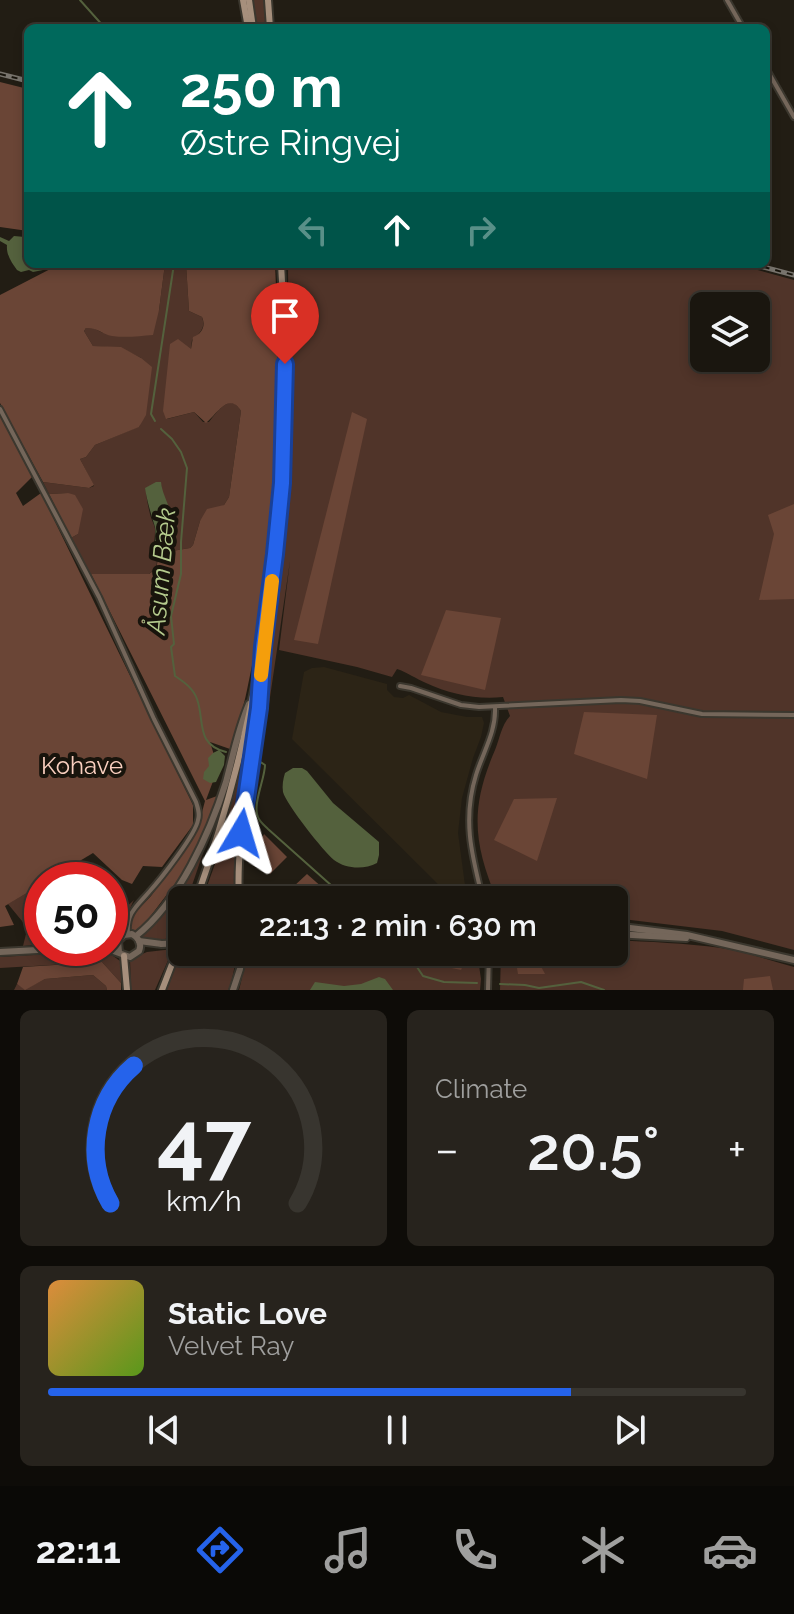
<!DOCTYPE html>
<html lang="en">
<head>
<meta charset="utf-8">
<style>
	body { margin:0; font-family:Raleway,sans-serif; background:#27231d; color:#f1f3f6; height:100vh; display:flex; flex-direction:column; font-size:30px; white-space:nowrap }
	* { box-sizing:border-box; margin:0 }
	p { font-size:26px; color:#9f9f9e }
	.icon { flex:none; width:44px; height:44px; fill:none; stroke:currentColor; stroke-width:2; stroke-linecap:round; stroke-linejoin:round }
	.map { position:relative; height:990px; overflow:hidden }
	.side { display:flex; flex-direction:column; gap:20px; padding:20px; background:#0e0c08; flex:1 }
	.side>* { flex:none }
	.hud { position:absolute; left:24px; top:24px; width:746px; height:244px; border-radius:12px; box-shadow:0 4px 12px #0003,0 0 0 2px #38352f; background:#00695c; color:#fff; overflow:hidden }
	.buttons { position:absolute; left:690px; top:292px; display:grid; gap:16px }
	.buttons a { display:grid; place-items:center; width:80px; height:80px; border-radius:12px; background:#1a160f; box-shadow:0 4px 12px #0003,0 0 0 2px #38352f; font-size:40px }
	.speed { position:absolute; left:24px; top:862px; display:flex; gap:16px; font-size:40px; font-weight:700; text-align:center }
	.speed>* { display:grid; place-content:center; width:104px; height:104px; border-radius:50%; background:#1a160f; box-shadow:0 4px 12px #0003,0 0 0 2px #38352f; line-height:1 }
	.speed .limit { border:12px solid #d22; background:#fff; color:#111 }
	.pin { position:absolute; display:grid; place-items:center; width:68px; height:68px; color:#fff; margin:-82px -34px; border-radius:50% 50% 50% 0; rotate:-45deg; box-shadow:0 0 8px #0007 }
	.pin .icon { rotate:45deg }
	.me { position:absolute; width:88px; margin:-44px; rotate:7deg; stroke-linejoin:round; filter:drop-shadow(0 0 6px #0008) }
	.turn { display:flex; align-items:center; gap:28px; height:168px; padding:0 24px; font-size:36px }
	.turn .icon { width:104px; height:104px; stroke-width:2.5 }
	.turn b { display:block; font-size:56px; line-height:68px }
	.lanes { display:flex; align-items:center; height:76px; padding:0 24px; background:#0003; justify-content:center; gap:40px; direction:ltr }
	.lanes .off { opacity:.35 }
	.big { font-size:60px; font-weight:600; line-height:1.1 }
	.side .tile { flex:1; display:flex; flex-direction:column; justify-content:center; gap:12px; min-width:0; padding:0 28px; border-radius:12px; background:#27231d }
	.side .dial { align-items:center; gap:0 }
	.dial svg { height:208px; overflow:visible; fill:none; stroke:#38352f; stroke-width:7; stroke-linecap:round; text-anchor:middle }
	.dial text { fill:#f1f3f6; stroke:none }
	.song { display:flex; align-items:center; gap:24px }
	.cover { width:96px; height:96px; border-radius:12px; background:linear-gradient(135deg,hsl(30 70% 55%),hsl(90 70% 35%)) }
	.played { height:8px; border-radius:4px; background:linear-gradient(90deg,#2563eb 75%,#38352f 75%) }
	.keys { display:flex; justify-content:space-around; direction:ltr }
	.heat { display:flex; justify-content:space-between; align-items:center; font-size:44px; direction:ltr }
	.side .tiles { flex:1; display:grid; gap:20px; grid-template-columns:1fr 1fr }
	.tile:last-child { grid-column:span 2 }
	.trip { position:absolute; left:168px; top:886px; width:460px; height:80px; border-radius:12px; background:#1a160f; box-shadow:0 4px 12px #0003,0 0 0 2px #38352f; font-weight:600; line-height:80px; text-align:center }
	.dock { display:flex; height:128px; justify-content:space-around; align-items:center; background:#0a0906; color:#9f9f9e }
	.dock .icon { width:56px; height:56px }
	.dock .on { color:#2563eb }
	.dock b { font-size:36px; color:#f1f3f6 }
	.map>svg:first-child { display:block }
</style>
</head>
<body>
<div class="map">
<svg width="794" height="990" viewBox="0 0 794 990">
	<rect width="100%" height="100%" fill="#221d14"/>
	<path fill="#2c2416" d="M324 667 387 684V690L394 697 403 698 409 695 441 712 467 717H482L484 723 481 737 473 758 462 798 458 833 467 900H454L292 739 304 672 312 668Z"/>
	<g fill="#503429" fill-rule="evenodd">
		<path d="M253 0H266L268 28H257Z"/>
		<path d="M165 264H186L189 311 202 317C206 328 200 333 192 340L191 349 167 419 194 412 203 422H209C217 412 230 392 241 411L229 497 224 505 200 521 193 545 190 548 172 551V515L163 496 161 485 156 483 146 488C146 496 148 506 150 514 151 520 156 526 155 532 155 537 154 541 154 545 154 559 163 563 149 574H90L71 538 78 534 68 493 49 494 43 482 89 488 94 486 80 459 86 457 95 445 140 426 141 358 121 348 93 346 84 331 86 328H93L103 333 159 310Z"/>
		<path d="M288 264H736L794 280V950L722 931 614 918V900H497C473 842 470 808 495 750 500 738 501 726 510 716L503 697C477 700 450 694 426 683 416 679 407 672 397 669L392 677 357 667 279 650 290 561 268 711 258 756 283 518 289 407ZM704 306H756V358H704Z"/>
		<path d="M240 760 248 762C240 808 233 853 236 900H202L215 864Z"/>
		<path d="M214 821 187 900H182V914L174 938 146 941 141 936C176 904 195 864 214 821Z"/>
		<path d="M42 884V923L25 926 22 921 8 904Z"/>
		<path d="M134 900C126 915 125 931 110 940V922Z"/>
		<path d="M42 927V944L23 946 27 930Z"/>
		<path d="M614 940C650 942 685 943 721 948 745 952 770 960 794 967V990H500L501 952H614Z"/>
		<path d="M173 949 155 990H131L130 959 147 952Z"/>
		<path d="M182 950V952H231L237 955 231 984 228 990H164Z"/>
		<path d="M100 951 109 953 120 961 123 976 121 983 102 962 0 968V957Z"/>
		<path d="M252 952H477L481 979 480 990H239C243 978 243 960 252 952Z"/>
		<path d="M93 975 106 986 107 990H14L17 984 25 989 45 979Z"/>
	</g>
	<g fill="#6a4536">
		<path d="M0 82 28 89V170C24 176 23 181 28 188V231L0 227Z"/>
		<path d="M60 264H165L159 310 153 335C140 336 126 338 112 336 102 334 96 327 86 328L84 331 93 346 121 347 141 358 152 367 146 415 139 427 95 445 86 457 80 459 94 485 89 488 43 482 0 403V295Z"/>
		<path d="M186 264H275C282 406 277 551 247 690 243 710 236 730 230 749L210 742 218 768 206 800 217 796 203 834 184 872 143 926 137 930H131V917L151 896 197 831 205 801 91 574H149L156 569 158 559 163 561 171 556 172 551 190 548 193 545 200 521 207 509 224 505 229 497 241 411C229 391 216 415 206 423L194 412 166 419 163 411 170 344 178 339 191 349 193 337C202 334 206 326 202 317L189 311Z"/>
		<path d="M352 412 367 419 318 644 294 640Z"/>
		<path d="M0 416 32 477 16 493 23 506 41 493 193 805V825L162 867 143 866 132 884 122 880 93 853 48 880H42V884L5 906 14 925 0 927Z"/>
		<path d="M68 493 75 495 83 509 78 534 71 538 49 494Z"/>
		<path d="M794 504V599L759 600 774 534 768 515Z"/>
		<path d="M446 610 501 618 485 690 421 675Z"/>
		<path d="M584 712 657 715 647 779 574 754Z"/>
		<path d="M557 798 537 861 494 840 514 799Z"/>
		<path d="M264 834 287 857 270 874 255 851Z"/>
		<path d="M307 874 332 896 318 900H300L293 887Z"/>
		<path d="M447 952H469L461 970 438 965Z"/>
		<path d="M536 957 545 974H518L516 962Z"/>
		<path d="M102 962 121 983V990H107L106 986 93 975 45 979 25 990 17 984 23 967Z"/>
		<path d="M770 976 773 990H743L744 979Z"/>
	</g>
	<g fill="#54613d">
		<path d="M14 236 25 237 27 239 22 256 24 258 28 259V264H47L43 270 33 272 29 270 21 272 17 270C12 263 6 255 7 245L0 241V237L9 241Z"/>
		<path d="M156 482H161C162 493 168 502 171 514 174 526 175 550 167 560L158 559C152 547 157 538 155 527 151 514 147 501 145 488Z"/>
		<path d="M219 750 225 756 224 765 216 782 210 783 203 779 204 772 209 766 208 758 213 753Z"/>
		<path d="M293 768H302L307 771 333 803 379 842V855L377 863C364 870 346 869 334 860 324 852 286 804 283 792 282 786 283 779 285 773Z"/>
		<path d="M379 977 385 979 393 990H310L315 982 344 986 361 984Z"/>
	</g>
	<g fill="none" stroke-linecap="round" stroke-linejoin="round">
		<g stroke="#54613d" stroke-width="2">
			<path d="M80 0 105 28"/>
			<path d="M155 421 151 414 174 264"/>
			<path d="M161 429 172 439 181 452 187 468 181 542V574L171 616 174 644 171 647 175 676C184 682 193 688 197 699 205 721 195 744 226 752"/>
			<path d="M259 761 265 765C265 779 251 807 259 819 261 823 265 826 268 829L332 886 390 891 404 900"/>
			<path d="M412 952 413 961 423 976 444 982 477 983"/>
			<path d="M500 984 525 985 539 988 581 982 604 990"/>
		</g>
		<defs>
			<g id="minor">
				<path d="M727 0 743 28"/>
				<path d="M766 68 794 117"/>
				<path d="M0 409 99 597 154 719 196 802C198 808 200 814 198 820 196 834 160 880 149 892 137 906 126 913 128 934"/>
				<path d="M400 686 411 688 461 705 479 707 621 700 640 701 702 714 794 715"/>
				<path d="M483 900C472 856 462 820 476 775 483 752 496 732 495 708"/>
				<path d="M488 990 489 952"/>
			</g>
			<g id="tertiary">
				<path d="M614 926 687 935 794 960"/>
				<path d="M614 934 686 938"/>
				<path d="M136 936C179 902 210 833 226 782 233 756 238 729 249 704"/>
				<path d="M139 941 162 944"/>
				<path d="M105 948 130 957 139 951C142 944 139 938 132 934L124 935 118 941 119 952"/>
				<path d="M0 952 75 948"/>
				<path d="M233 990 240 969 242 952"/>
			</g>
			<g id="secondary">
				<path d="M243 0 248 28"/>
				<path d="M249 0 253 28"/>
				<path d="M268 0 270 28"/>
				<path d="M196 900C269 695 295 481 281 264"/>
				<path d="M239 900C236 848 247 796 254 744 258 719 260 694 262 669"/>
				<path d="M124 956 127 990"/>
				<path d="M162 990 182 938"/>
			</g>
		</defs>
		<use href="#minor" stroke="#3b372e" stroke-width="8"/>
		<use href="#tertiary" stroke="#3b372e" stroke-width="10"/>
		<use href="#secondary" stroke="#3b372e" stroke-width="10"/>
		<use href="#minor" stroke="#74665a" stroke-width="4"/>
		<use href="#tertiary" stroke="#74665a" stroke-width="6"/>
		<use href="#secondary" stroke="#a68f7c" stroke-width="6"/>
		<defs>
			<g id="rail">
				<path d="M0 74 28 81"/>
				<path d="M752 264 794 275"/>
			</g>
		</defs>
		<use href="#rail" stroke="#78746d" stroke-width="5"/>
		<use href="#rail" stroke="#18140c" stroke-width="2" stroke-dasharray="6" stroke-linecap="butt"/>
		<defs>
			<path id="tertiary-bridge" d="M162 944 182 943"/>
		</defs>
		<use href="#tertiary-bridge" stroke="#3b372e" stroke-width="10" stroke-linecap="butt"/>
		<use href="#tertiary-bridge" stroke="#74665a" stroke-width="6"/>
	</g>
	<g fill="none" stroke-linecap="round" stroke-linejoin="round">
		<defs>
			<path id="route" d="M241 833 259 708 263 647 275 554 282 483 285 364"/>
		</defs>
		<use href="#route" stroke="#184099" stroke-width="20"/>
		<use href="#route" stroke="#2563eb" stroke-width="14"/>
		<path stroke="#f59e0b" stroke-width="14" d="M261 675 272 581"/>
	</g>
	<g text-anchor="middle" stroke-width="8" stroke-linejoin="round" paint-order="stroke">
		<g font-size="24" fill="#f9cfbf" stroke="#18140c">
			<text x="82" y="774">Kohave</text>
		</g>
		<g font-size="26" font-style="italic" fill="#b5cb8d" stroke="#18140c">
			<text transform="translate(161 571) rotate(-85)" y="9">Åsum Bæk</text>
		</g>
	</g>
</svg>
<div class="buttons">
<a><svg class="icon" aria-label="layers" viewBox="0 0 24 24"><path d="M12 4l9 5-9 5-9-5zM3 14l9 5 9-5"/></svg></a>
</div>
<div class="speed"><div class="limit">50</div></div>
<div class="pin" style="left:285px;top:364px;background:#d93025"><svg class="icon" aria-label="arrive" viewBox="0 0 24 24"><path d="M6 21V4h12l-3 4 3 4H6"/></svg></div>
<svg class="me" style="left:241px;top:833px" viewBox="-20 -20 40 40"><path d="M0-17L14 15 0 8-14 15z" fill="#2563eb" stroke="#fff" stroke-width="4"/></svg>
<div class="trip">22:13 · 2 min · 630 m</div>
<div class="hud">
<div class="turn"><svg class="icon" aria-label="ahead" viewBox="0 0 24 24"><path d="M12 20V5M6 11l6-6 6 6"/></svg><div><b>250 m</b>Østre Ringvej</div></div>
<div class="lanes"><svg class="icon off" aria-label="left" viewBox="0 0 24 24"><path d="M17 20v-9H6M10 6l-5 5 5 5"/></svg><svg class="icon" aria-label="ahead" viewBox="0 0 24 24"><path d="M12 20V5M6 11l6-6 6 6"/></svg><svg class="icon off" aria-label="right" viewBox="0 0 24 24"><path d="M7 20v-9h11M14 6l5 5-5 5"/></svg></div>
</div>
</div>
<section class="side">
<div class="tiles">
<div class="tile dial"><svg viewBox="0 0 100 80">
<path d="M14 69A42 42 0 1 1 86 69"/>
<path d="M14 69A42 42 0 0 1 23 16" stroke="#2563eb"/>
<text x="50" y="56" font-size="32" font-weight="700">47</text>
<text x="50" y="72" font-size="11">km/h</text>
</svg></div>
<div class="tile"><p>Climate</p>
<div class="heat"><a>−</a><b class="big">20.5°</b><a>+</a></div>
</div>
<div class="tile">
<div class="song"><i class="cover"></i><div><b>Static Love</b><p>Velvet Ray</p></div></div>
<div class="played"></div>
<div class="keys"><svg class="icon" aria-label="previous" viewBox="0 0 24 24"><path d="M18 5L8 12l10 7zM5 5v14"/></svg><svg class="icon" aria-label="pause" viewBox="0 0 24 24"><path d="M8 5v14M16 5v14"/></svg><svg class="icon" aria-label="next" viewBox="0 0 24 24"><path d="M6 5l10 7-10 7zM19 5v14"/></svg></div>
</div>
</div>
</section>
<nav class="dock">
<b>22:11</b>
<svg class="icon on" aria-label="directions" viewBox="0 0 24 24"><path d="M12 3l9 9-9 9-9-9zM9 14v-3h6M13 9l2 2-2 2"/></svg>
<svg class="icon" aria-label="music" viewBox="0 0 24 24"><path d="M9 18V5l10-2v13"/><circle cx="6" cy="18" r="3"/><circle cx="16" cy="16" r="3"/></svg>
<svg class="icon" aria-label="phone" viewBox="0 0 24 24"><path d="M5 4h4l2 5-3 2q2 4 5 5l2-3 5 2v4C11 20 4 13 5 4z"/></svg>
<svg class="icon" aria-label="climate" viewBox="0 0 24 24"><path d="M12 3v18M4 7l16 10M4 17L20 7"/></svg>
<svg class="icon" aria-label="car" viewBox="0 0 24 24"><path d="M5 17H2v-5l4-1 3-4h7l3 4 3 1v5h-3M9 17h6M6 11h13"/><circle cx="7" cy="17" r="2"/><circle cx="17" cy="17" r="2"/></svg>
</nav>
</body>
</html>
